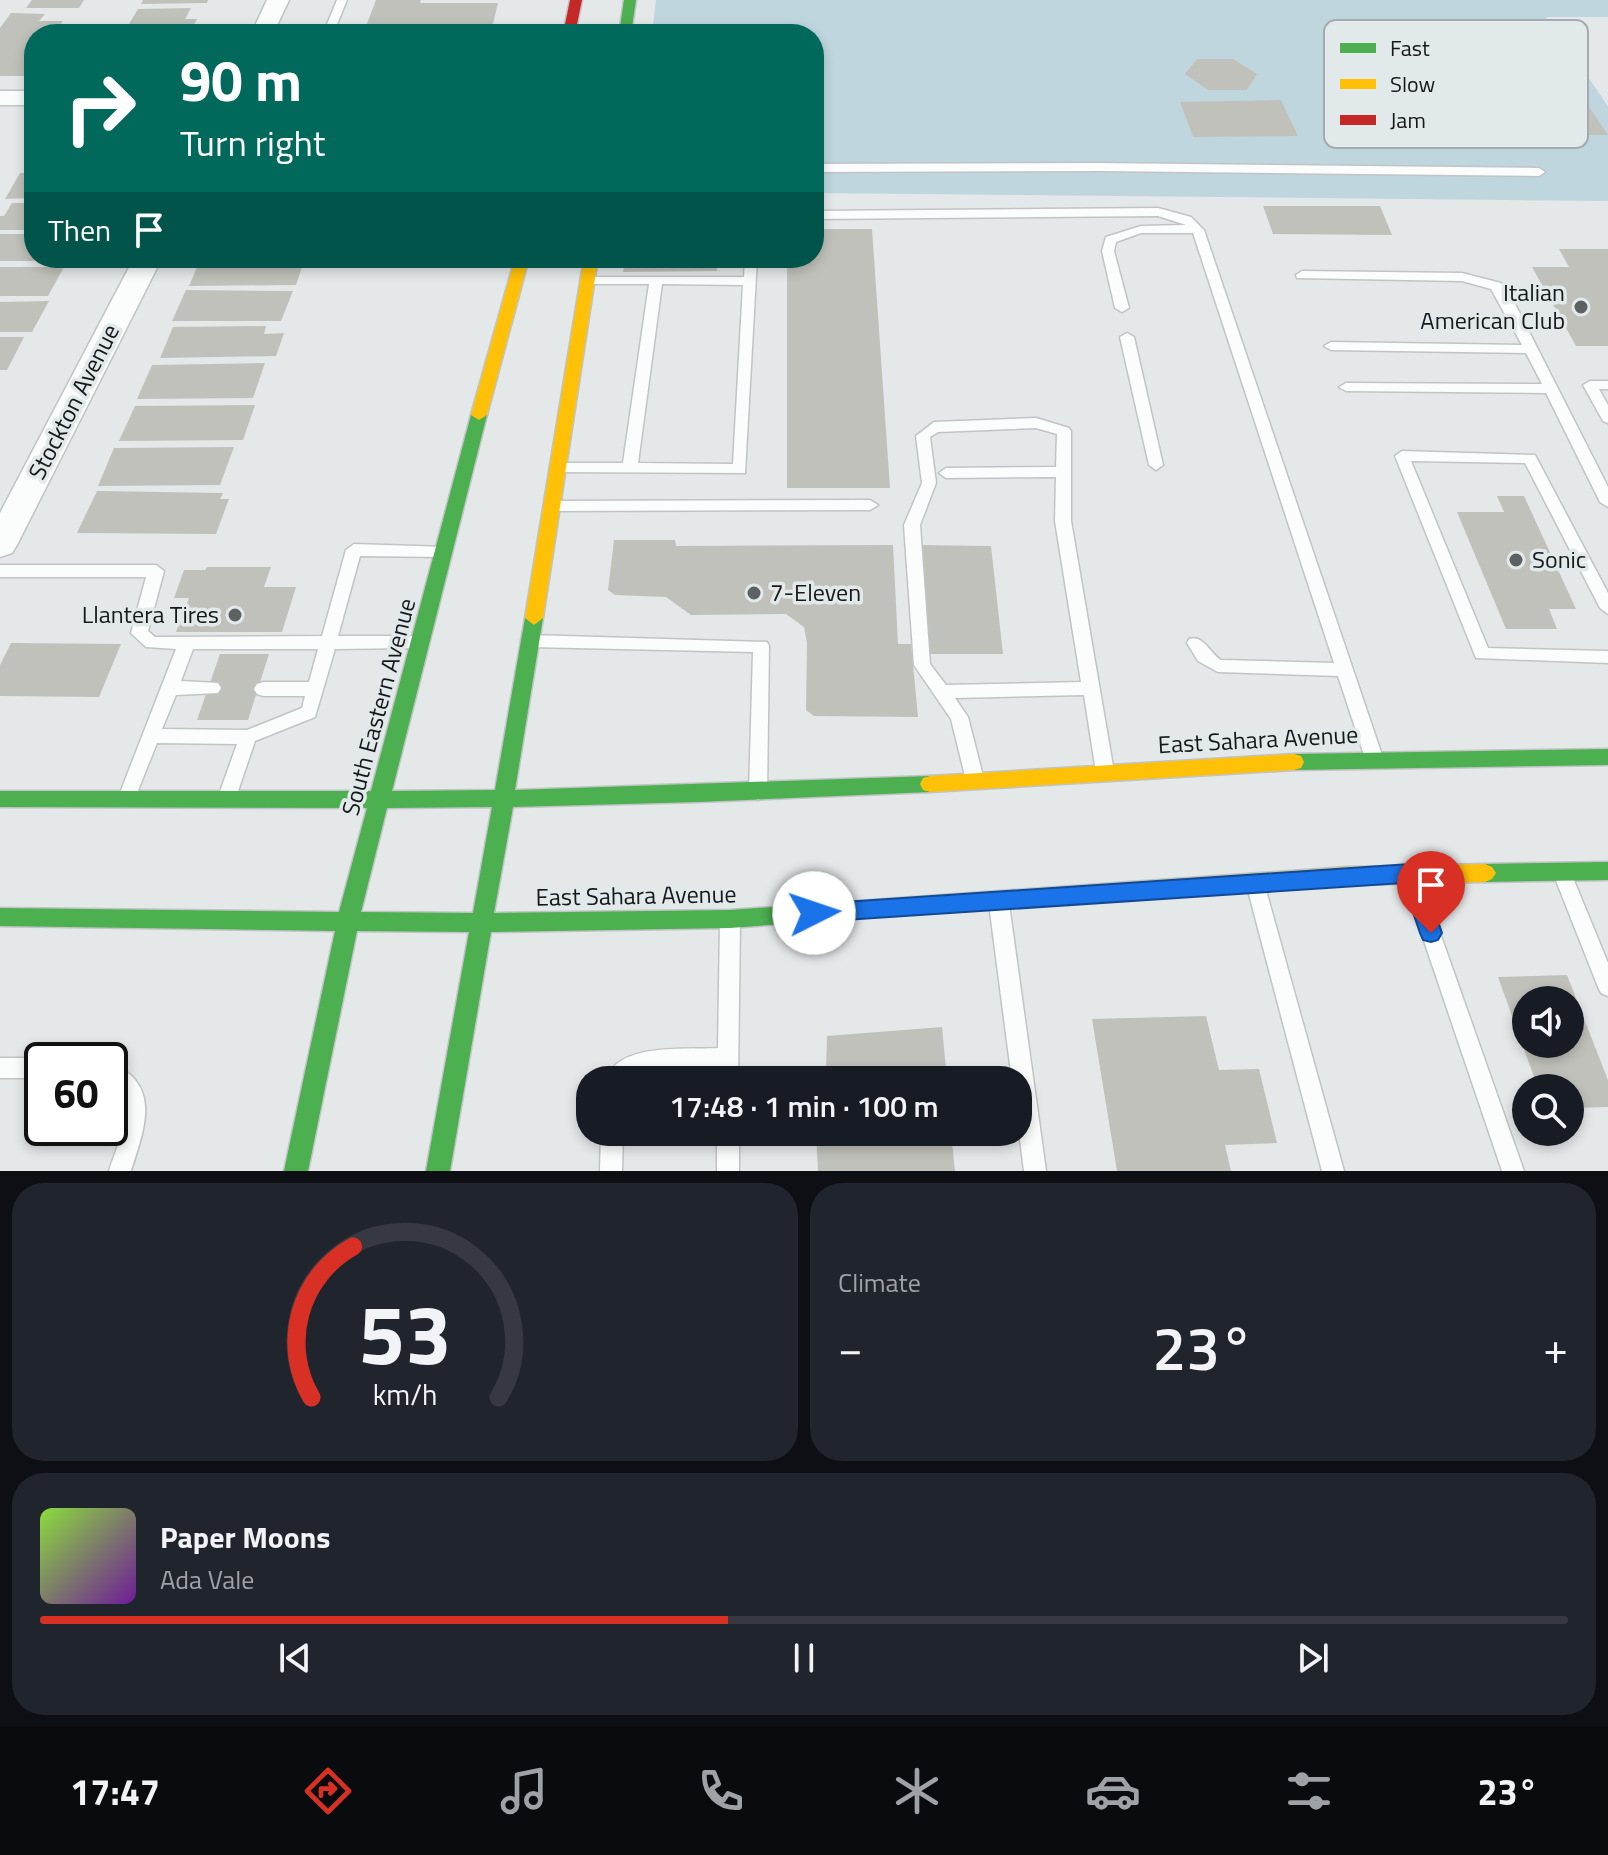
<!DOCTYPE html>
<html lang="en">
<head>
<meta charset="utf-8">
<style>
	body { margin:0; font-family:"Titillium Web",sans-serif; background:#20242c; color:#f1f3f6; height:100vh; display:flex; flex-direction:column; font-size:30px; white-space:nowrap }
	* { box-sizing:border-box; margin:0 }
	p { font-size:26px; color:#9ea1a6 }
	.icon { flex:none; width:44px; height:44px; fill:none; stroke:currentColor; stroke-width:2; stroke-linecap:round; stroke-linejoin:round }
	.map { position:relative; height:1171px; overflow:hidden }
	.sheet { display:flex; flex-direction:column; gap:12px; padding:12px; background:#0d0f14; flex:1 }
	.sheet>* { flex:none }
	.hud { position:absolute; left:24px; top:24px; width:800px; height:244px; border-radius:32px; box-shadow:0 4px 12px #0003; background:#00695c; color:#fff; overflow:hidden }
	.controls { position:absolute; left:1512px; top:986px; display:grid; gap:16px }
	.controls a { display:grid; place-items:center; width:72px; height:72px; border-radius:50%; background:#171b24; box-shadow:0 4px 12px #0003; font-size:40px }
	.speed { position:absolute; left:24px; top:1042px; display:flex; gap:16px; font-size:40px; font-weight:700; text-align:center }
	.speed>* { display:grid; place-content:center; width:104px; height:104px; border-radius:50%; background:#171b24; box-shadow:0 4px 12px #0003; line-height:1 }
	.speed .limit { border:4px solid #111; border-radius:12px; background:#fff; color:#111 }
	.pin { position:absolute; display:grid; place-items:center; width:68px; height:68px; color:#fff; margin:-82px -34px; border-radius:50% 50% 50% 0; rotate:-45deg; box-shadow:0 0 8px #0007 }
	.pin .icon { rotate:45deg }
	.me { position:absolute; width:88px; margin:-44px; rotate:86deg; stroke-linejoin:round; filter:drop-shadow(0 0 6px #0008) }
	.turn { display:flex; align-items:center; gap:28px; height:168px; padding:0 24px; font-size:36px }
	.turn .icon { width:104px; height:104px; stroke-width:2.5 }
	.turn b { display:block; font-size:56px; line-height:68px }
	.then { display:flex; align-items:center; height:76px; padding:0 24px; background:#0003; gap:16px; font-size:30px }
	.big { font-size:60px; font-weight:600; line-height:1.1 }
	.sheet .card { flex:1; display:flex; flex-direction:column; justify-content:center; gap:12px; min-width:0; padding:0 28px; border-radius:32px; background:#20242c }
	.sheet .dial { align-items:center; gap:0 }
	.dial svg { height:208px; overflow:visible; fill:none; stroke:#363941; stroke-width:7; stroke-linecap:round; text-anchor:middle }
	.dial text { fill:#f1f3f6; stroke:none }
	.song { display:flex; align-items:center; gap:24px }
	.cover { width:96px; height:96px; border-radius:12px; background:linear-gradient(135deg,hsl(90 70% 55%),hsl(280 70% 35%)) }
	.played { height:8px; border-radius:4px; background:linear-gradient(90deg,#d93025 45%,#363941 45%) }
	.keys { display:flex; justify-content:space-around; direction:ltr }
	.heat { display:flex; justify-content:space-between; align-items:center; font-size:44px; direction:ltr }
	.sheet .tiles { flex:1; display:grid; gap:12px; grid-template-columns:1fr 1fr }
	.card:last-child { grid-column:span 2 }
	.trip { position:absolute; left:576px; top:1066px; width:456px; height:80px; border-radius:32px; background:#171b24; box-shadow:0 4px 12px #0003; font-weight:600; line-height:80px; text-align:center }
	.tabs { display:flex; height:128px; justify-content:space-around; align-items:center; background:#090b0e; color:#9ea1a6 }
	.tabs .icon { width:56px; height:56px }
	.tabs .selected { color:#d93025 }
	.tabs b { font-size:36px; color:#f1f3f6 }
	.map>svg:first-child { display:block }
</style>
</head>
<body>
<div class="map">
<svg width="1608" height="1171" viewBox="0 0 1608 1171">
	<rect width="100%" height="100%" fill="#e4e8e9"/>
	<path fill="#bfd6de" d="M656 0H1608V17H1546L1608 106V201L814 193V34H652Z"/>
	<g fill="#c1c1bb" fill-rule="evenodd">
		<path d="M32 0H84L79 8H26Z"/>
		<path d="M143 0H208L207 3 141 4Z"/>
		<path d="M376 0H421L420 3H498L493 24H476L473 34H363Z"/>
		<path d="M191 8 185 19H197L189 34H123L138 9Z"/>
		<path d="M11 13 45 14 39 21H63L53 34H34L32 76H0V28Z"/>
		<path d="M1197 59H1233L1257 74 1247 90H1208L1185 74Z"/>
		<path d="M1531 71 1565 72 1608 135H1572Z"/>
		<path d="M1281 100 1298 136 1193 137 1180 102Z"/>
		<path d="M20 173H34V198L5 199Z"/>
		<path d="M12 203H34V230H0V216H4Z"/>
		<path d="M1263 206H1380L1392 235 1273 234Z"/>
		<path d="M814 229H872L890 488H787V258H814Z"/>
		<path d="M0 234H34V258H68L66 261H0Z"/>
		<path d="M1559 249H1608V346H1576L1532 267H1569Z"/>
		<path d="M201 258H305L296 285 189 286Z"/>
		<path d="M625 258H717V271L623 272Z"/>
		<path d="M0 267H64L48 296H0Z"/>
		<path d="M186 290 293 291 281 321H172Z"/>
		<path d="M49 301 32 332H0V302Z"/>
		<path d="M266 326 264 334 284 333 276 356 160 358 173 327Z"/>
		<path d="M0 337H24L7 370H0Z"/>
		<path d="M265 363 253 398 137 399 152 365Z"/>
		<path d="M255 405 243 440 119 441 135 406Z"/>
		<path d="M234 447 220 485 98 486 114 448Z"/>
		<path d="M97 491 223 493 220 499H229L216 534 77 533Z"/>
		<path d="M1497 496H1524L1576 609H1549L1557 629H1506L1457 512H1504Z"/>
		<path d="M614 540H675L676 546 893 545 898 644H911L918 717 814 716 806 710 807 643 804 627 786 614 691 615 666 597 615 595 608 590Z"/>
		<path d="M919 545 991 546 1003 654H926Z"/>
		<path d="M207 567H271L264 587H296L282 632H176L189 598H174L184 570H205Z"/>
		<path d="M11 643 121 644 99 697 0 696V665Z"/>
		<path d="M220 654H269L248 720H197Z"/>
		<path d="M1567 975 1608 1080V1107L1570 1108V1088H1538L1498 977ZM1526 1000H1570V1044H1526Z"/>
		<path d="M1206 1016 1219 1070 1259 1069 1277 1143 1225 1145 1231 1171H1117L1092 1019Z"/>
		<path d="M942 1027 947 1080H814V1070H826L827 1036Z"/>
		<path d="M816 1132H951L955 1171H818Z"/>
	</g>
	<g fill="none" stroke-linecap="round" stroke-linejoin="round">
		<defs>
			<g id="lane">
				<path d="M337 0H347L333 34H323Z"/>
				<path d="M1100 163 1539 168 1545 172 1539 176 1100 171 814 172V164Z"/>
				<path d="M1158 208 1191 217 1204 230 1383 758 1380 763 1374 765 1368 763 1365 758 1338 676 1218 672 1198 661 1187 643 1189 639C1203 634 1209 652 1221 660L1334 663 1193 233H1141L1116 242 1114 251 1129 308 1122 312 1115 308 1102 251 1106 237 1141 226 1186 225 1158 216 814 219V211Z"/>
				<path d="M745 258H757L745 473 553 472 551 468 553 464 558 463H623L649 284H588L582 280 583 277H744ZM662 284 743 285 733 464 638 463Z"/>
				<path d="M1302 271 1462 273 1501 283 1512 298 1608 487V507L1600 502 1546 393 1346 391 1339 387 1346 383 1542 384 1526 353 1331 350 1324 346 1331 342 1522 345 1491 289 1462 281 1297 278 1296 275Z"/>
				<path d="M1127 333 1134 337 1163 465 1156 470 1149 465 1120 337Z"/>
				<path d="M1590 381H1608V389H1599L1608 405V423L1603 421 1583 385Z"/>
				<path d="M1036 418 1069 428 1071 431V521L1114 772 1111 777 1105 779 1099 777 1096 772 1084 695 955 698 968 717 984 780 981 785 975 787 969 785 966 780 951 719 914 665 904 525 922 483 916 436 934 422ZM1036 428 1057 434 1056 467 946 468 939 473 946 478 1056 477 1055 521 1081 682 946 685 930 664 920 525 936 483 930 437 938 432Z"/>
				<path d="M1402 451 1535 455 1608 593V614L1600 608 1525 463 1411 461 1488 648 1608 651V663L1476 658 1395 456Z"/>
				<path d="M870 500 878 505 870 510 552 511 544 506 552 501Z"/>
				<path d="M354 544 448 547 450 551 448 555 442 557 360 556 338 636H417L423 638 425 642 423 646 417 648 335 649 315 717 255 741 235 800 232 805 226 807 220 805 217 800 237 744 157 743 133 803 127 805 121 803 118 798 176 649 146 647 131 633 146 577H0V565H156L164 571 148 631 155 637 322 636 346 550ZM193 649H318L309 682H263L257 684 254 689 257 694 263 696H305L302 708 247 730 162 729 176 695 218 693 221 688 218 683 181 681Z"/>
				<path d="M531 635 767 642 769 646 767 793 764 798 758 800 752 798 749 793 753 652 531 647 525 645 523 641 525 637Z"/>
				<path d="M1562 865 1569 867 1571 873 1608 963V996L1601 993 1598 987 1553 873 1555 867Z"/>
				<path d="M1412 871 1419 873 1421 879 1524 1171H1502L1403 879 1405 873Z"/>
				<path d="M1255 875 1262 877 1264 883 1344 1171H1322L1246 883 1248 877Z"/>
				<path d="M999 896 1006 898 1009 904 1046 1171H1024L1018 1124V1080H1012L989 904 992 898Z"/>
				<path d="M730 914 737 916 740 922 738 1080H718V1067L640 1071 628 1080H607C616 1042 687 1050 718 1048L720 922 723 916Z"/>
				<path d="M0 1058H42L46 1060H42V1078H0Z"/>
				<path d="M110 1063C163 1084 144 1130 131 1171H109C117 1146 139 1102 110 1084Z"/>
				<path d="M601 1132H623L622 1171H600Z"/>
				<rect x="717" y="1132" width="22" height="39"/>
			</g>
			<g id="street">
				<path d="M267 0H289L273 34H251Z"/>
				<rect x="0" y="91" width="34" height="14"/>
				<path d="M134 258H162L17 545 12 553 0 557V513Z"/>
			</g>
			<g id="fast">
				<path d="M624 0H636L631 34H619Z"/>
				<path d="M479 410 487 415 392 791 495 790 525 618 534 611 543 618 515 790 930 776 937 778 940 784 937 790 930 792 698 802 513 807 494 913 730 910 1102 884 1110 887 1113 893 1110 899 730 928 491 932 450 1171H426L469 932 357 931 308 1171H284L335 931 0 926V908L339 912 367 808 0 807V791H371L471 415ZM492 807 473 913 361 912 387 808Z"/>
				<path d="M1608 749V765L1294 770 1287 768 1284 762 1287 756 1294 754Z"/>
				<path d="M1608 862V880L1485 882 1478 879 1474 873 1478 867 1485 864Z"/>
			</g>
			<g id="slow">
				<path d="M515 258H529L487 415 479 420 471 415Z"/>
				<path d="M584 258H598L543 618 534 625 525 618Z"/>
				<path d="M1294 754 1301 756 1304 762 1301 768 1294 770 930 792 923 790 920 784 923 778 930 776Z"/>
				<path d="M1485 864 1492 867 1496 873 1492 879 1485 882 1348 885 1102 902 1094 899 1091 893 1094 887 1102 884 1348 867Z"/>
			</g>
			<path id="jam" d="M570 0H582L575 34H563Z"/>
		</defs>
		<use href="#lane" stroke="#c1c4c5" stroke-width="3"/>
		<use href="#street" stroke="#c1c4c5" stroke-width="3"/>
		<use href="#fast" stroke="#c1c4c5" stroke-width="3"/>
		<use href="#slow" stroke="#c1c4c5" stroke-width="3"/>
		<use href="#jam" stroke="#c1c4c5" stroke-width="3"/>
		<use href="#lane" fill="#fbfcfc" fill-rule="evenodd"/>
		<use href="#street" fill="#fbfcfc" fill-rule="evenodd"/>
		<use href="#fast" fill="#4caf50" fill-rule="evenodd"/>
		<use href="#slow" fill="#ffc107" fill-rule="evenodd"/>
		<use href="#jam" fill="#c62828" fill-rule="evenodd"/>
	</g>
	<path fill="#1a73e8" stroke="#114b97" stroke-width="2" d="M1410 864 1418 867 1421 873 1442 933 1438 940 1431 942 1423 940 1420 933 1403 883 814 922 806 920 803 913 806 906 814 904Z"/>
	<g fill="#5e6162" stroke="#e2e9eb" stroke-width="3">
		<circle cx="1581" cy="307" r="8"/>
		<circle cx="1516" cy="560" r="8"/>
		<circle cx="754" cy="593" r="8"/>
		<circle cx="235" cy="615" r="8"/>
	</g>
	<g text-anchor="middle" stroke-width="7" stroke-linejoin="round" paint-order="stroke">
		<g font-size="24" fill="#161819" stroke="#e2e9eb" text-anchor="end">
			<text x="1565" y="301">Italian<tspan x="1565" dy="28">American Club</tspan></text>
			<text x="1532" y="568" text-anchor="start">Sonic</text>
			<text x="770" y="601" text-anchor="start">7-Eleven</text>
			<text x="219" y="623">Llantera Tires</text>
		</g>
		<g font-size="24" fill="#161819" stroke="#e2e9eb">
			<text transform="translate(74 402) rotate(-63)" y="8">Stockton Avenue</text>
			<text transform="translate(379 707) rotate(-75)" y="8">South Eastern Avenue</text>
			<text transform="translate(1258 740) rotate(-3)" y="8">East Sahara Avenue</text>
			<text transform="translate(636 896) rotate(-1)" y="8">East Sahara Avenue</text>
		</g>
	</g>
	<rect x="1324" y="20" width="264" height="128" rx="12" fill="#e2e9eb" stroke="#a5aaac" stroke-width="2"/>
	<rect x="1340" y="43" width="36" height="10" fill="#4caf50"/>
	<rect x="1340" y="79" width="36" height="10" fill="#ffc107"/>
	<rect x="1340" y="115" width="36" height="10" fill="#c62828"/>
	<g font-size="22" fill="#161819">
		<text x="1390" y="56">Fast</text>
		<text x="1390" y="92">Slow</text>
		<text x="1390" y="128">Jam</text>
	</g>
</svg>
<div class="controls">
<a><svg class="icon" aria-label="sound" viewBox="0 0 24 24"><path d="M4 9h4l5-4v14l-5-4H4zM17 9q2 3 0 6"/></svg></a>
<a><svg class="icon" aria-label="search" viewBox="0 0 24 24"><circle cx="10" cy="10" r="6"/><path d="M15 15l6 6"/></svg></a>
</div>
<div class="speed"><div class="limit">60</div></div>
<div class="pin" style="left:1431px;top:933px;background:#d93025"><svg class="icon" aria-label="arrive" viewBox="0 0 24 24"><path d="M6 21V4h12l-3 4 3 4H6"/></svg></div>
<svg class="me" style="left:814px;top:913px" viewBox="-20 -20 40 40"><circle r="19" fill="#fff"/><path d="M0-13L10 11 0 6-10 11z" fill="#1a73e8"/></svg>
<div class="trip">17:48 · 1 min · 100 m</div>
<div class="hud">
<div class="turn"><svg class="icon" aria-label="right" viewBox="0 0 24 24"><path d="M7 20v-9h11M14 6l5 5-5 5"/></svg><div><b>90 m</b>Turn right</div></div>
<div class="then">Then<svg class="icon" aria-label="arrive" viewBox="0 0 24 24"><path d="M6 21V4h12l-3 4 3 4H6"/></svg></div>
</div>
</div>
<section class="sheet">
<div class="tiles">
<div class="card dial"><svg viewBox="0 0 100 80">
<path d="M14 69A42 42 0 1 1 86 69"/>
<path d="M14 69A42 42 0 0 1 30 11" stroke="#d93025"/>
<text x="50" y="56" font-size="32" font-weight="700">53</text>
<text x="50" y="72" font-size="11">km/h</text>
</svg></div>
<div class="card"><p>Climate</p>
<div class="heat"><a>−</a><b class="big">23°</b><a>+</a></div>
</div>
<div class="card">
<div class="song"><i class="cover"></i><div><b>Paper Moons</b><p>Ada Vale</p></div></div>
<div class="played"></div>
<div class="keys"><svg class="icon" aria-label="previous" viewBox="0 0 24 24"><path d="M18 5L8 12l10 7zM5 5v14"/></svg><svg class="icon" aria-label="pause" viewBox="0 0 24 24"><path d="M8 5v14M16 5v14"/></svg><svg class="icon" aria-label="next" viewBox="0 0 24 24"><path d="M6 5l10 7-10 7zM19 5v14"/></svg></div>
</div>
</div>
</section>
<nav class="tabs">
<b>17:47</b>
<svg class="icon selected" aria-label="directions" viewBox="0 0 24 24"><path d="M12 3l9 9-9 9-9-9zM9 14v-3h6M13 9l2 2-2 2"/></svg>
<svg class="icon" aria-label="music" viewBox="0 0 24 24"><path d="M9 18V5l10-2v13"/><circle cx="6" cy="18" r="3"/><circle cx="16" cy="16" r="3"/></svg>
<svg class="icon" aria-label="phone" viewBox="0 0 24 24"><path d="M5 4h4l2 5-3 2q2 4 5 5l2-3 5 2v4C11 20 4 13 5 4z"/></svg>
<svg class="icon" aria-label="climate" viewBox="0 0 24 24"><path d="M12 3v18M4 7l16 10M4 17L20 7"/></svg>
<svg class="icon" aria-label="car" viewBox="0 0 24 24"><path d="M5 17H2v-5l4-1 3-4h7l3 4 3 1v5h-3M9 17h6M6 11h13"/><circle cx="7" cy="17" r="2"/><circle cx="17" cy="17" r="2"/></svg>
<svg class="icon" aria-label="filters" viewBox="0 0 24 24"><path d="M4 7h16M4 17h16"/><circle cx="9" cy="7" r="2"/><circle cx="15" cy="17" r="2"/></svg>
<b>23°</b>
</nav>
</body>
</html>
